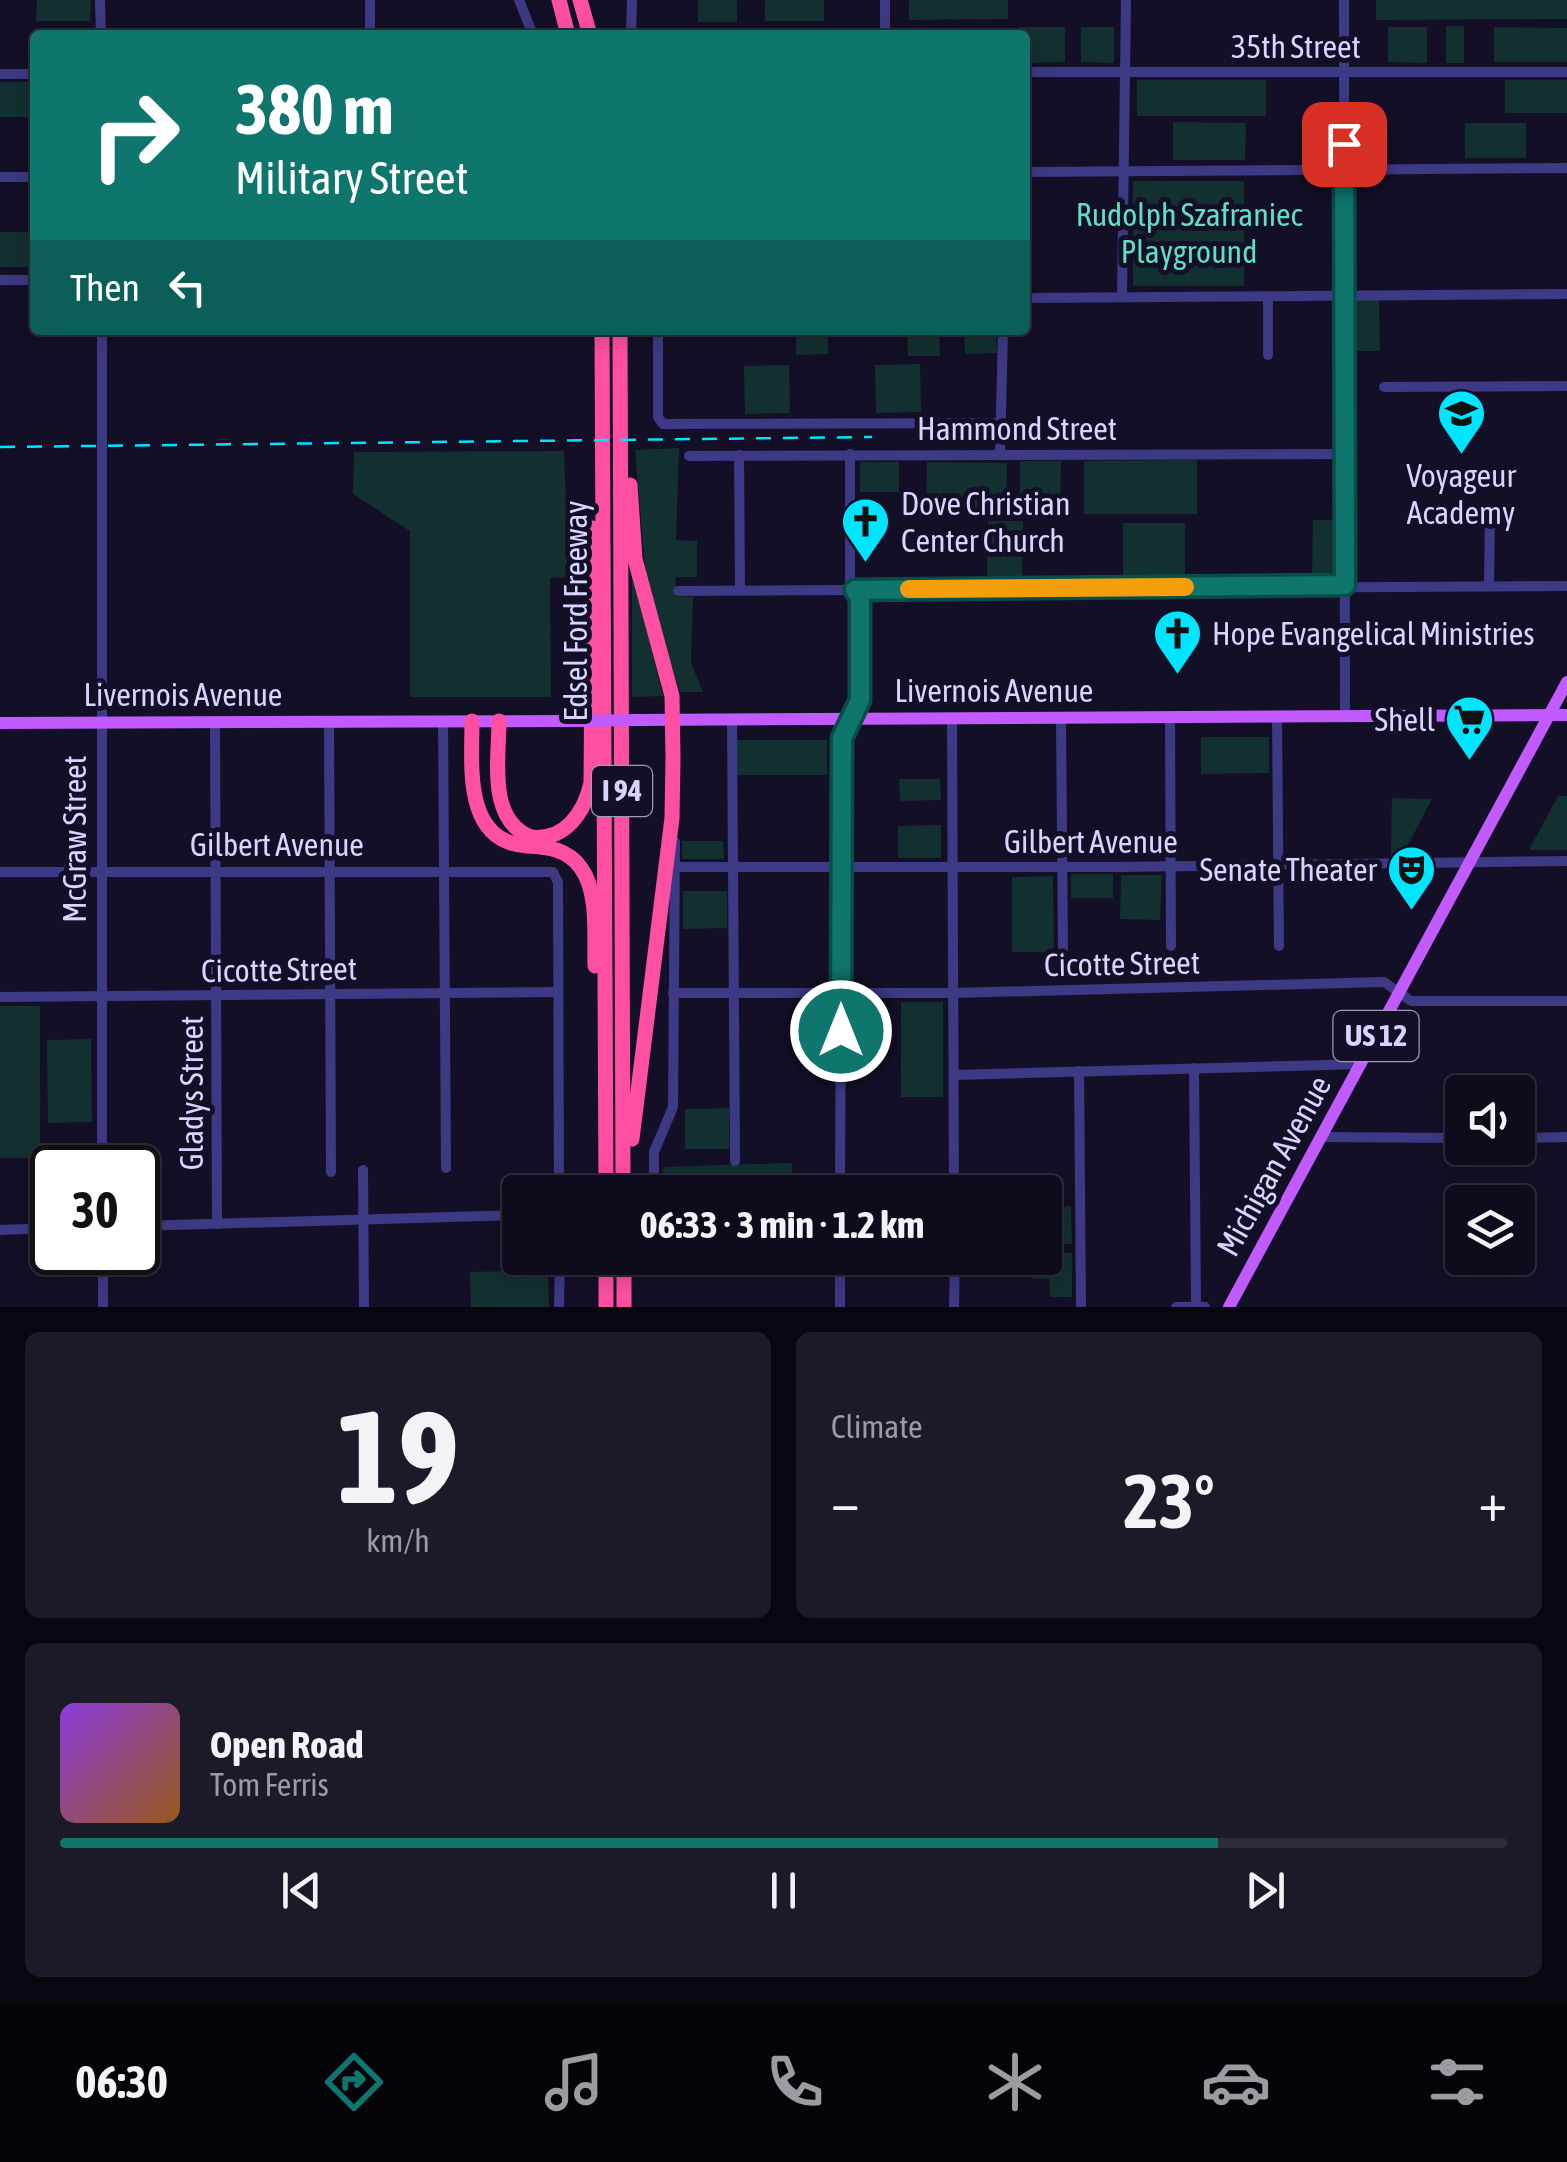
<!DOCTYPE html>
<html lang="en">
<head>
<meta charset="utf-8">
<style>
	body { margin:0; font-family:"Asap Condensed",sans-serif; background:#1c1929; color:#f1f3f6; height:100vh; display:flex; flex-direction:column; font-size:38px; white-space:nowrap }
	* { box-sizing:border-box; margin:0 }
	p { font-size:32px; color:#9b9ba3 }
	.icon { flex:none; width:55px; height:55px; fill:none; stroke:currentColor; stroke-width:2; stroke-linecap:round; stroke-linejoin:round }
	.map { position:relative; height:1307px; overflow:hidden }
	.side { display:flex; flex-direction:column; gap:25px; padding:25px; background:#08060f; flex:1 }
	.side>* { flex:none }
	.guide { position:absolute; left:30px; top:30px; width:1000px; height:305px; border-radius:10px; box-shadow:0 5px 25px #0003,0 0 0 2px #2e2b3b; background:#0f766e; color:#fff; overflow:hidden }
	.controls { position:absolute; left:1445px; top:1075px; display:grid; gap:20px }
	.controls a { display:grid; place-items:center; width:90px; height:90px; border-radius:10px; background:#0e0b1c; box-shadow:0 5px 25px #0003,0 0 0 2px #2e2b3b; font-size:50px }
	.speed { position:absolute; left:30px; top:1145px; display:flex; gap:20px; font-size:50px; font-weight:700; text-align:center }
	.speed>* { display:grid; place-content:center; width:130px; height:130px; border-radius:50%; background:#0e0b1c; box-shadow:0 5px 25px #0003,0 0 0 2px #2e2b3b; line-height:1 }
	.speed .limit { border:5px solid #111; border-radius:15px; background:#fff; color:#111 }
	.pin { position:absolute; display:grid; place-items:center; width:85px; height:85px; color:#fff; margin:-42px; border-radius:20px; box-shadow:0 5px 15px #0006 }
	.me { position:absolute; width:110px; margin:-55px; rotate:0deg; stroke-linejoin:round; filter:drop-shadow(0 0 8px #0008) }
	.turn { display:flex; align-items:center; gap:35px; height:210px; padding:0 40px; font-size:45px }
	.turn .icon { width:130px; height:130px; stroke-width:2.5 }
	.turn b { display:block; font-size:70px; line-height:85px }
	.then { display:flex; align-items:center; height:95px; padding:0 40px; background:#0003; gap:20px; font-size:38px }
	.big { font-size:75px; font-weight:700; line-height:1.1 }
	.side .tile { flex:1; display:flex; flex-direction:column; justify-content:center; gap:15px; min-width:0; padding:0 35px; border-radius:15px; background:#1c1929 }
	.side .dial { align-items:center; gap:0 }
	.dial b { font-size:130px; line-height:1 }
	.song { display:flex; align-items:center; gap:30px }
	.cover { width:120px; height:120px; border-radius:15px; background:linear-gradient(135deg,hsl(270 70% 55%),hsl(30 70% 35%)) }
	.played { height:10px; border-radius:5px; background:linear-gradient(90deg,#0f766e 80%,#2e2b3b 80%) }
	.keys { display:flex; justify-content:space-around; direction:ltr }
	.heat { display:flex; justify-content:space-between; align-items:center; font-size:55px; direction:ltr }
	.side .tiles { flex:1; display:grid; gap:25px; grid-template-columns:1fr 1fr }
	.tile:last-child { grid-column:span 2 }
	.trip { position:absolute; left:502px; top:1175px; width:560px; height:100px; border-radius:10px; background:#0e0b1c; box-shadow:0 5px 25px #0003,0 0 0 2px #2e2b3b; font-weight:700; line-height:100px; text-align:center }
	.tabs { display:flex; height:160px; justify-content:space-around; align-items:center; background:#06040b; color:#9b9ba3 }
	.tabs .icon { width:70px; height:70px }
	.tabs .on { color:#0f766e }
	.tabs b { font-size:45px; color:#f1f3f6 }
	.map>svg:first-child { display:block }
</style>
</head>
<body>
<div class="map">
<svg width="1567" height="1307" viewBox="0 0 1567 1307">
	<rect width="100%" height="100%" fill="#130f26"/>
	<g fill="#12302f">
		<path d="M37 0H91L90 21H36Z"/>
		<rect x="698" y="0" width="39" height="22"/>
		<rect x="765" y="0" width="59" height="21"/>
		<path d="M909 0H1008V19L909 20Z"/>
		<path d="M1376 0H1567V19L1376 20Z"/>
		<rect x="1446" y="26" width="18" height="37"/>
		<path d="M1020 27H1065V62L1025 63V35H1020Z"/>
		<path d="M1081 27H1114V63L1081 62Z"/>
		<path d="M1388 27H1427V63L1388 62Z"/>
		<path d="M1494 27 1567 28V62H1494Z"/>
		<rect x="1137" y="80" width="129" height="36"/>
		<rect x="1505" y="80" width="62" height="33"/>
		<rect x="0" y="82" width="35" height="35"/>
		<path d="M1173 122 1246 123 1245 160H1173Z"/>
		<rect x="1465" y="123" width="61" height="35"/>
		<rect x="1133" y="181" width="111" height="105"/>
		<rect x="0" y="232" width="35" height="35"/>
		<path d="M1354 299H1379L1380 351H1354Z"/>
		<path d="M796 330H828V354L796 355Z"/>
		<path d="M907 330H939L940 356H908Z"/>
		<path d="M964 330H996L997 353 965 354Z"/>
		<path d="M920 364 921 412 876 413 875 365Z"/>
		<path d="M789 365 790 413 745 414 744 366Z"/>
		<path d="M679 448 676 540 697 541V577H676L675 596 693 597 691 663 703 692H681L678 687 647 589 635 450Z"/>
		<path d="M564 451 569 577 550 578 551 697H410V531L353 494 354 452Z"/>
		<path d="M1197 460V514H1084V461Z"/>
		<path d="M1020 461H1061L1060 513H1020Z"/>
		<rect x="860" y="462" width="39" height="30"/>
		<path d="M927 462 1007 463 1006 515 926 514Z"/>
		<path d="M1313 520H1333V573H1312Z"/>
		<path d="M988 521H1023L1022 579H987Z"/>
		<rect x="1123" y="523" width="62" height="53"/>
		<path d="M632 572 663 696 632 697Z"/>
		<path d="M1201 737H1269V773L1201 774Z"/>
		<rect x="737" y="740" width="90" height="35"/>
		<path d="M899 779H940L941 800 900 801Z"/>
		<path d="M1558 796H1567V850H1529Z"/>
		<path d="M1392 798 1432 799 1402 856H1391Z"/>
		<path d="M941 825V858H898V826Z"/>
		<path d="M723 841 724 859H682V841Z"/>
		<rect x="1071" y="874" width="42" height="24"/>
		<path d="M1121 875H1162L1160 920 1120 919Z"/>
		<path d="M1053 876 1054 952H1012V877Z"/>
		<path d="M683 891H727V928L683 929Z"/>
		<rect x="901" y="1002" width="42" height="95"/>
		<rect x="0" y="1006" width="40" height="152"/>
		<path d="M91 1039 92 1122 48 1123 47 1040Z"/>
		<path d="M729 1108V1149H685V1109Z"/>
		<path d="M792 1163 793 1192H664L663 1167Z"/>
		<path d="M1071 1206 1072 1244H1045V1207Z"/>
		<path d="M1045 1253H1072V1297H1050L1049 1279H1032V1258H1045Z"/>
		<path d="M548 1270 549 1307H471L470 1272Z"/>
	</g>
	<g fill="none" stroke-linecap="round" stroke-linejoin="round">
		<g stroke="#3d3a85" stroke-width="10">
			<path d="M100 0 101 35"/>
			<path d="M370 0V35"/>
			<path d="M519 0 533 35"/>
			<path d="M885 0V35"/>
			<path d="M1344 0 1345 716"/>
			<path d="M631 35 632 0"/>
			<path d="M1025 72H1567"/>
			<path d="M0 74H35"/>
			<path d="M1025 172 1567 168"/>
			<path d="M0 177H35"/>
			<path d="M0 280H35"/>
			<path d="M1268 296V355"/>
			<path d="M1122 297 1126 0"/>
			<path d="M1025 298 1567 294"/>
			<path d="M102 330V1168"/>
			<path d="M658 330V417L663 424 1002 423"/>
			<path d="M1384 387 1567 386"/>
			<path d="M1000 454 1003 330"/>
			<path d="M739 455 740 590"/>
			<path d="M689 456 1344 454"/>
			<path d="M1489 586 1490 508"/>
			<path d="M678 591 1567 586"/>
			<path d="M1170 717 1171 946"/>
			<path d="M1277 717 1279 946"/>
			<path d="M952 719 954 1192"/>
			<path d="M732 720 735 1161"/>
			<path d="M1061 720 1063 949"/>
			<path d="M443 721 446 1168"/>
			<path d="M329 722 331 1172"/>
			<path d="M215 723 217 1224"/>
			<path d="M675 867H1117L1567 861"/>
			<path d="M0 872H553L558 882 559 1192"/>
			<path d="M673 993H953L1384 982 1411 1001H1567"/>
			<path d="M0 997 558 992"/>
			<path d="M1194 1068 1196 1307"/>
			<path d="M1079 1071 1081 1307"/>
			<path d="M954 1075 1362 1064"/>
			<path d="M1321 1137 1462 1138"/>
			<path d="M1518 1138 1567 1137"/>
			<path d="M363 1170 364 1307"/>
			<path d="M654 1192V1152L673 1107 675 842"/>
			<path d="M840 1192 842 738 860 700V598L850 580V454"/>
			<path d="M138 1226 520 1215"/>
			<path d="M0 1230 52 1228"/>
			<path d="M103 1252V1307"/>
			<path d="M840 1258V1307"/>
			<path d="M559 1307 560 1258"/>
			<path d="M954 1307 955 1258"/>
			<path d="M1176 1307H1205"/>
		</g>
		<g stroke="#c25bff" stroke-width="12">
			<path d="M636 720 1567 715"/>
			<path d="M0 723 575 721"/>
			<path d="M1229 1307 1567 682"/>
		</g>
		<g stroke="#ff4fa3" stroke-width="15">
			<path d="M559 0 568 35"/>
			<path d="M580 0 590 35"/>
			<path d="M602 330 606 1192"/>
			<path d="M620 330 623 1192"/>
			<path d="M630 485 635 559 672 696 673 758 672 818 632 1139"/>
			<path d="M472 721C472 766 463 842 527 846 548 847 568 849 581 868 599 893 594 936 595 966"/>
			<path d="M499 721C499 759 487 820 531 837 565 841 584 813 591 783L593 528"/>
			<path d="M606 1307V1258"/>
			<path d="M624 1307V1258"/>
		</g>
		<path stroke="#00e5ff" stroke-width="2.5" stroke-dasharray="15 12" stroke-linecap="butt" d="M0 447 872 437"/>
		<path stroke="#c25bff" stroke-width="12" d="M575 721 636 720"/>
	</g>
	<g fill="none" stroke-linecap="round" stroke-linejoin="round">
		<defs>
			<path id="route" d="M841 1031 842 738 860 700V598L855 590 1345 585 1344 144"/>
		</defs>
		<use href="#route" stroke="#0a4d48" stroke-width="25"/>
		<use href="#route" stroke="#0f766e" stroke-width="18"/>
		<path stroke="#f59e0b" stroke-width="18" d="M909 589 1185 587"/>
	</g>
	<defs>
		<symbol id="school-pin" viewBox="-11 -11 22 30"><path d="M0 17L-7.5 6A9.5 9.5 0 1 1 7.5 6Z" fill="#00e5ff" stroke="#130f26"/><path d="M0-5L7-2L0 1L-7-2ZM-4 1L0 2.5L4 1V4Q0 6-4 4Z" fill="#111"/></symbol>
		<symbol id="church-pin" viewBox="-11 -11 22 30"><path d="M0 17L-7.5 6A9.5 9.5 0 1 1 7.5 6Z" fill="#00e5ff" stroke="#130f26"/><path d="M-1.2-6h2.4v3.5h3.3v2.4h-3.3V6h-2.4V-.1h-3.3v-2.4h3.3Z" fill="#111"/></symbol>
		<symbol id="supermarket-pin" viewBox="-11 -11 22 30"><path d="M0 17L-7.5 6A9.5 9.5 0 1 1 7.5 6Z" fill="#00e5ff" stroke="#130f26"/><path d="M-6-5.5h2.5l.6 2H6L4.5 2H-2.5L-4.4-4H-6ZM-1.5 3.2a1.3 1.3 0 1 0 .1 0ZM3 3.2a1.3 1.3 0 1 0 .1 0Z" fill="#111"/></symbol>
		<symbol id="theatre-pin" viewBox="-11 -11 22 30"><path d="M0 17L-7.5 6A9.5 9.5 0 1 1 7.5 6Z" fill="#00e5ff" stroke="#130f26"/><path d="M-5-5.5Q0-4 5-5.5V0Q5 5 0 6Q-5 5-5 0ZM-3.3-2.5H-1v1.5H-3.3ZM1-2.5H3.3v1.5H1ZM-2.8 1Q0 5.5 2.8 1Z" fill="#111"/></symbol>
	</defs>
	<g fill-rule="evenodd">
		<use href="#school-pin" x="1434" y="386" width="55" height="75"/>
		<use href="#church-pin" x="838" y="494" width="55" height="75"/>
		<use href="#church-pin" x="1150" y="606" width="55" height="75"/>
		<use href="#supermarket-pin" x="1442" y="692" width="55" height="75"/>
		<use href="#theatre-pin" x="1384" y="842" width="55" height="75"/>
	</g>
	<g text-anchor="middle" stroke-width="10" stroke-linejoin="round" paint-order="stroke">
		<g fill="#130f26" stroke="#9e99be" stroke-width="2.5">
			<rect x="592" y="766" width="60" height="50" rx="8"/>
			<rect x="1333.5" y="1011" width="85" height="50" rx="8"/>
		</g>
		<g font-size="30" font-weight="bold" fill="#d9d4ff">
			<text x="622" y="801">I 94</text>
			<text x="1376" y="1046">US 12</text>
		</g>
		<g font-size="32" fill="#d9d4ff" stroke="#130f26">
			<text x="1296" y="58">35th Street</text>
			<text x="1017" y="440">Hammond Street</text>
			<text transform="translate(576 611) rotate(-90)" y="11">Edsel Ford Freeway</text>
			<text x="994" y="702">Livernois Avenue</text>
			<text x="183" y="706">Livernois Avenue</text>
			<text transform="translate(75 839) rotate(-90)" y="11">McGraw Street</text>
			<text x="1091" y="853">Gilbert Avenue</text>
			<text x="277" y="856">Gilbert Avenue</text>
			<text transform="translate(1122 964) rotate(-1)" y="11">Cicotte Street</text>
			<text transform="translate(279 970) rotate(-1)" y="11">Cicotte Street</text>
			<text transform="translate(192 1093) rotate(-90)" y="11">Gladys Street</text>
			<text transform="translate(1274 1166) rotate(-61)" y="11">Michigan Avenue</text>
		</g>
		<g font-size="32" fill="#5fe0c0" stroke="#130f26">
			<text x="1189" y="226">Rudolph Szafraniec<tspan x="1189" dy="37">Playground</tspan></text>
		</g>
		<g font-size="32" fill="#d9d4ff" stroke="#130f26" text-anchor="start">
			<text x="1461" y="487" text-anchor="middle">Voyageur<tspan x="1461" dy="37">Academy</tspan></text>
			<text x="901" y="515">Dove Christian<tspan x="901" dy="37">Center Church</tspan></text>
			<text x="1212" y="645">Hope Evangelical Ministries</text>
			<text x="1435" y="731" text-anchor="end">Shell</text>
			<text x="1377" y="881" text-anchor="end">Senate Theater</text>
		</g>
	</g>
</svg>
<div class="controls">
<a><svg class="icon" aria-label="sound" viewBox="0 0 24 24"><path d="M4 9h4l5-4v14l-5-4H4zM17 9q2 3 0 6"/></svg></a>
<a><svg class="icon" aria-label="layers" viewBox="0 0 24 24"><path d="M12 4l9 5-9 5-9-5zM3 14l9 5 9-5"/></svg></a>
</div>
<div class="speed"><div class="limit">30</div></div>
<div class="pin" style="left:1344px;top:144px;background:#d93025"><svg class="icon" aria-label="arrive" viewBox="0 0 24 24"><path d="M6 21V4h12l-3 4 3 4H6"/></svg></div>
<svg class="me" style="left:841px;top:1031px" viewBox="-20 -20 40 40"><circle r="17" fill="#0f766e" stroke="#fff" stroke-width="3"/><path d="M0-11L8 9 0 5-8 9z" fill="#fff"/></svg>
<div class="trip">06:33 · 3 min · 1.2 km</div>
<div class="guide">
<div class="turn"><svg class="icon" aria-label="right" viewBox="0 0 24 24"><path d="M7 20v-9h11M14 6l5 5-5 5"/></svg><div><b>380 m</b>Military Street</div></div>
<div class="then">Then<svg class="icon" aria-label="left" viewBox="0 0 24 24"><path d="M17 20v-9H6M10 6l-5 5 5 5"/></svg></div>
</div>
</div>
<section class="side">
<div class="tiles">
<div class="tile dial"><b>19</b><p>km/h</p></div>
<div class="tile"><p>Climate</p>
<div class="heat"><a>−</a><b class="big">23°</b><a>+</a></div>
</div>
<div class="tile">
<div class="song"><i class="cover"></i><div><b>Open Road</b><p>Tom Ferris</p></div></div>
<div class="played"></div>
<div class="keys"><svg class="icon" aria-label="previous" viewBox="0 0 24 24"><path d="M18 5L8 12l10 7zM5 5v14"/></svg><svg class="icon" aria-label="pause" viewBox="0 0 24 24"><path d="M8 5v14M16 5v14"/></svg><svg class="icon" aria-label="next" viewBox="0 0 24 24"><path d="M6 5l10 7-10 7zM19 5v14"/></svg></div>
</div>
</div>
</section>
<nav class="tabs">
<b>06:30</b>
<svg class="icon on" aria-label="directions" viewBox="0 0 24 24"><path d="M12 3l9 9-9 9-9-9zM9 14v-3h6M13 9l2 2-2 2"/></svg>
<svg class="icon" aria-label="music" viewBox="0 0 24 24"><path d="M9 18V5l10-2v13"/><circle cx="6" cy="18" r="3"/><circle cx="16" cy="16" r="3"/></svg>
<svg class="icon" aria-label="phone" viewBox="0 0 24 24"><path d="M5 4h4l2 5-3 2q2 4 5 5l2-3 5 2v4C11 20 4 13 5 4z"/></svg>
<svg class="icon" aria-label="climate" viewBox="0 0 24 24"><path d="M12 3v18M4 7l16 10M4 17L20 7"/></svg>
<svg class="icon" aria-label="car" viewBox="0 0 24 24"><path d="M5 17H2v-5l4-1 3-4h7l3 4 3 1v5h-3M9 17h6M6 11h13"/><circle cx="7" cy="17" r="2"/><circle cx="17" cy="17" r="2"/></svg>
<svg class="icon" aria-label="filters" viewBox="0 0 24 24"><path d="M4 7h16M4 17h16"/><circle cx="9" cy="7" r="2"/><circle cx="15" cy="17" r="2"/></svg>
</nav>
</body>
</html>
